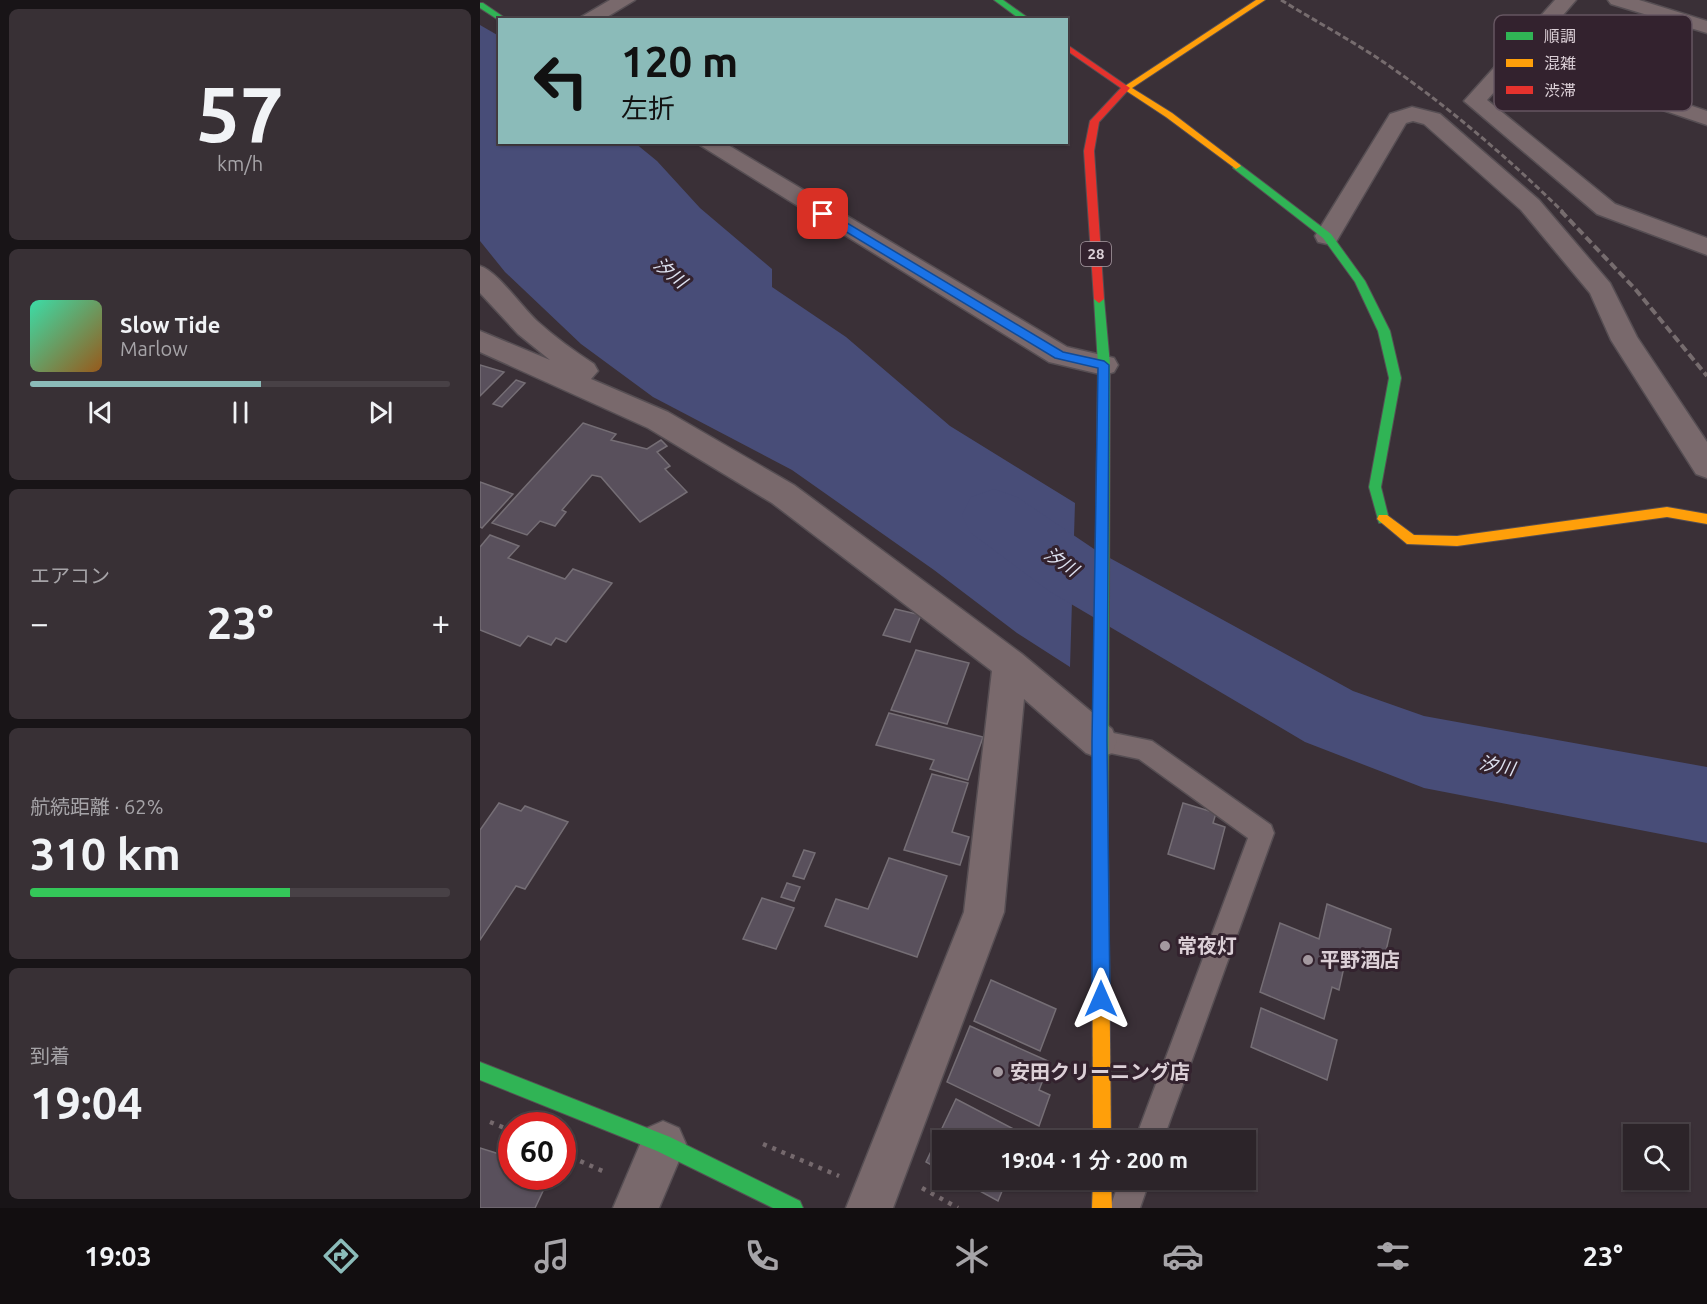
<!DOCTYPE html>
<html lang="ja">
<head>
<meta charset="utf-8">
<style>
	body { margin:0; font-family:Ubuntu,"Noto Sans JP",sans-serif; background:#383035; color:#f1f3f6; height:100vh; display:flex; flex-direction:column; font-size:22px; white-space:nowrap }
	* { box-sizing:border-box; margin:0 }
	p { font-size:20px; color:#a6a4a8 }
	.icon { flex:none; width:33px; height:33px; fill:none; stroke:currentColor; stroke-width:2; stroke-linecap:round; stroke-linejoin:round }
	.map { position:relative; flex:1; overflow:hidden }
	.details { display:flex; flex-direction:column; gap:9px; padding:9px; background:#181417; width:480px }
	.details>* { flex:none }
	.guide { position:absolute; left:18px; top:18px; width:570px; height:126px; border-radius:0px; box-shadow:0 2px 4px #0004,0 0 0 2px #484146; background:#8bbbb9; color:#111; overflow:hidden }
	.fabs { position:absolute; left:1143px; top:1124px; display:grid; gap:12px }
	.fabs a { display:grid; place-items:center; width:66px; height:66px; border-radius:0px; background:#2c2429; box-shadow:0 2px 4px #0004,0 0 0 2px #484146; font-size:30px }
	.speed { position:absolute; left:18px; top:1112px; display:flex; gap:12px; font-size:30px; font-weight:700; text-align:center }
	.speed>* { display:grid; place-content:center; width:78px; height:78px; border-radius:50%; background:#2c2429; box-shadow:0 2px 4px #0004,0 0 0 2px #484146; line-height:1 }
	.speed .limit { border:9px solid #d22; background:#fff; color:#111 }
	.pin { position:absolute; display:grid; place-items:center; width:51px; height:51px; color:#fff; margin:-26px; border-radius:12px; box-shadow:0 3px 9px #0006 }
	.me { position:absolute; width:66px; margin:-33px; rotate:0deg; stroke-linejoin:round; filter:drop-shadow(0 0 4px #0008) }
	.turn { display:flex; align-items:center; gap:21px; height:126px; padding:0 24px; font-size:27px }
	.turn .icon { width:78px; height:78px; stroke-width:2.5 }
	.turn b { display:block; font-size:42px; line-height:51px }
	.big { font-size:45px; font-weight:600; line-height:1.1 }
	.details .widget { flex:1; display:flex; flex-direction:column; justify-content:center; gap:9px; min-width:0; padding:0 21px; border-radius:9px; background:#383035 }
	.details .dial { align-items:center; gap:0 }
	.dial b { font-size:78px; line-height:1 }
	.song { display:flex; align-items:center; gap:18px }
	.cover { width:72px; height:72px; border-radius:9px; background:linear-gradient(135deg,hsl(160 70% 55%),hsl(30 70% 35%)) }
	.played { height:6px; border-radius:3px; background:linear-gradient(90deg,#8bbbb9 55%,#484146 55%) }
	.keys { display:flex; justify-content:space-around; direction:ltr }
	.heat { display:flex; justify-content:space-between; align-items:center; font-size:33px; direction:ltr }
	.charge { height:9px; border-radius:4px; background:linear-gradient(90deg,#34c759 62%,#484146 0) }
	.trip { position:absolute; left:452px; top:1130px; width:324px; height:60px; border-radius:0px; background:#2c2429; box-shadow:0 2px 4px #0004,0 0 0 2px #484146; font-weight:600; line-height:60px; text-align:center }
	.tab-bar { display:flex; height:96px; justify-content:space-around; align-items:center; background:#120e10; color:#a6a4a8 }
	.tab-bar .icon { width:42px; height:42px }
	.tab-bar .active { color:#8bbbb9 }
	.tab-bar b { font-size:27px; color:#f1f3f6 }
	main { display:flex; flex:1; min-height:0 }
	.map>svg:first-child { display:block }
</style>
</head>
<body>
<main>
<section class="details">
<div class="widget dial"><b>57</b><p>km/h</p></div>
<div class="widget">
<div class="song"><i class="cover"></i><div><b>Slow Tide</b><p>Marlow</p></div></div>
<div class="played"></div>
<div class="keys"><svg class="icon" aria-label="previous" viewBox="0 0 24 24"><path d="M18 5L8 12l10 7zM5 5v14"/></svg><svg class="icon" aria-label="pause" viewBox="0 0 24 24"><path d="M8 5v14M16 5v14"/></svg><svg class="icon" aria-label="next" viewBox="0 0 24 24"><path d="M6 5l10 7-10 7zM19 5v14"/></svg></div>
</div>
<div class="widget"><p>エアコン</p>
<div class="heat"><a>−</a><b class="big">23°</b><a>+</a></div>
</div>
<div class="widget"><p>航続距離 · 62%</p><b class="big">310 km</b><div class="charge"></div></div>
<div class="widget"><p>到着</p><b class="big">19:04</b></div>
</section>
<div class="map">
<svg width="1227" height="1208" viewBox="0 0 1227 1208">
	<rect width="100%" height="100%" fill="#3a3037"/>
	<path fill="#484d78" d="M0 25 19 36 20 142 155 143 177 161 220 208 292 269V287L366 337 470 426 595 503 590 667 537 633 454 570 312 470 173 397 101 344 25 272 0 241Z"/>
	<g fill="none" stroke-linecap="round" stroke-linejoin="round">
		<path fill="#484d78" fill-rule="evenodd" d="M514 489 537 497 617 551 873 691 944 716 1227 767V843L944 788 825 742 569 591 491 533 482 515 491 497Z"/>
	</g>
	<g fill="#59505c" stroke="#756e75" stroke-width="1.5">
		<path d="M0 365 24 372 0 396Z"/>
		<path d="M36 380 45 383 22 407 13 404Z"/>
		<path d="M103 423 136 434 131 440 167 449 181 440 187 446 177 452 190 466 185 469 207 492 160 522 121 477 112 475 82 510 86 512 75 526 60 521 47 535 12 523Z"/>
		<path d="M0 482 33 494 2 528 0 527Z"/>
		<path d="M10 535 39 546 28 558 85 579 93 569 132 583 86 642 76 638 71 645 48 636 40 646 0 630V547Z"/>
		<path d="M415 609 441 615 430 642 403 635Z"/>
		<path d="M436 650 489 663 467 724 411 710Z"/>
		<path d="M409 713 503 737 488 780 450 769 454 760 396 745Z"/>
		<path d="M452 774 488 783 472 832 489 837 480 865 424 850Z"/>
		<path d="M19 803 41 811 45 806 88 822 45 889 36 886 0 940V830Z"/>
		<path d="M703 803 736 813 733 823 745 827 734 869 688 854Z"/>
		<path d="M324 850 335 853 324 879 313 876Z"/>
		<path d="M409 858 467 876 437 957 345 926 356 899 388 909Z"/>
		<path d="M307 883 320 887 314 901 301 897Z"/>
		<path d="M282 898 314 908 296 949 263 939Z"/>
		<path d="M847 904 911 929 902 968 867 953 859 990 852 987 844 1019 780 992 800 923 839 939Z"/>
		<path d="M511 980 576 1009 560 1051 494 1021Z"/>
		<path d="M781 1008 857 1040 847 1080 771 1047Z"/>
		<path d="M490 1026 570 1062 559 1090 570 1095 559 1126 467 1082Z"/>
		<path d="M476 1099 545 1135 543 1140H462V1171L446 1162Z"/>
		<path d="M0 1148 32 1158V1176H70L55 1208H0Z"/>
		<path d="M478 1179H527L518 1201Z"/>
	</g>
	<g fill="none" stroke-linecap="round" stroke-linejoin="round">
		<defs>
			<g id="lane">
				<path d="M619 730 672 741 791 825 794 833 683 1140H655L768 838 659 759 611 749 608 741 611 733Z"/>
				<path d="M640 1179H670L660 1208H630Z"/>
			</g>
			<g id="street">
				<path d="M130 0H155L122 20H96Z"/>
				<path d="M1075 0H1096L1051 52 1227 111V125L1041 62 1007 100 1135 204 1227 238V255L1117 214 984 101Z"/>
				<path d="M1128 0H1159L1227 21V33L1131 4Z"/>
				<path d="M932 107 960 114 1059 200 1130 283 1157 337 1227 442V478L1216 474 1131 340 1110 293 1041 210 944 124 933 121 926 123 856 242 847 244 838 242 835 236 910 114Z"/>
				<path d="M215 142H243L587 347 634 358 638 365 634 372 624 375 569 362Z"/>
				<path d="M0 266C17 271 42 307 57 321 75 337 94 351 114 364L118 371 111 379 188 412 314 485 542 654 632 729 637 741 632 753 619 758 606 753 544 699 524 912 413 1208H366L484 912 512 671 292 503 168 428 0 352V331L70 360 38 334 0 293Z"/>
				<path d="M183 1121 199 1128 206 1144 179 1208H133L167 1128Z"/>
			</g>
			<g id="fast">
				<path d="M514 0H523L551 20H541Z"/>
				<path d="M0 3H3L28 20 20 21 0 8Z"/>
				<path d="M753 164H759L851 234 885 281 910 331 921 378 901 487 909 519 907 523H899L889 487 909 378 898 331 875 282 843 238 753 168Z"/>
				<path d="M619 295 624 299 630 365 628 838 626 843 620 846 614 843 612 838 618 365 614 299Z"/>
				<path d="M0 1062 190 1137 320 1201 323 1208H293L177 1151 0 1080Z"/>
			</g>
			<g id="slow">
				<path d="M776 0H785L652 88 692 113 759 164 761 166 756 169 686 117 642 88Z"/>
				<path d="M1187 507 1227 514V524L1187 517 977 546 927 544 897 519 899 515H907L934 535 977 536Z"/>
				<path d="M620 830 626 833 628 838 631 1140H613L612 838 614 833Z"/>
				<path d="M613 1179H631L632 1208H612Z"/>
			</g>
			<path id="jam" d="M586 44 650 88 619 122 614 151 624 299 619 303 614 299 604 151 610 121 641 88 586 50Z"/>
		</defs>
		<use href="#lane" stroke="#564e53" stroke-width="3"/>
		<use href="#street" stroke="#564e53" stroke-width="3"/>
		<use href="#fast" stroke="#564e53" stroke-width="2"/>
		<use href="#slow" stroke="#564e53" stroke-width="2"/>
		<use href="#jam" stroke="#564e53" stroke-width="2"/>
		<g stroke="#75696d" stroke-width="4.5" stroke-dasharray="4 6" stroke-linecap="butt">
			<path d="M10 1122 32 1131"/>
			<path d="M283 1144 359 1176"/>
			<path d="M82 1153 127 1173"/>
			<path d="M442 1188 478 1208"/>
		</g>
		<use href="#lane" fill="#79696c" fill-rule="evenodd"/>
		<use href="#street" fill="#79696c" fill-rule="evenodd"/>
		<use href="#fast" fill="#30b455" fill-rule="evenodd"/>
		<use href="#slow" fill="#ff9f0a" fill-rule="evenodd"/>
		<use href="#jam" fill="#e5322d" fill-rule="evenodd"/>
		<path stroke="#766c6e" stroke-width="3" stroke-dasharray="6 3" stroke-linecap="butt" d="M801 0C832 19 865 37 896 57 962 101 1026 156 1083 212"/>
		<path stroke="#766c6e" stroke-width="4" stroke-dasharray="8 4" stroke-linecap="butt" d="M1081 211 1156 290 1227 376"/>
	</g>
	<path fill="#1a73e8" stroke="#114b97" stroke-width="1.5" d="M340 211H347L583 352 624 361 629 365 627 741 630 999 627 1005 621 1008 615 1005 612 999V741L618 368 575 358 340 216Z"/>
	<g fill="#a3989f" stroke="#33222e" stroke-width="2">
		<circle cx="685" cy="946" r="6"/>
		<circle cx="828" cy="960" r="6"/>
		<circle cx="518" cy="1072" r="6"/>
	</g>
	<g text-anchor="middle" stroke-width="6" stroke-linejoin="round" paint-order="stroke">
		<rect fill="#33222e" stroke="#a99ca4" stroke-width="1.5" x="601" y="242" width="30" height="24" rx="4.5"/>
		<g font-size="15" font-weight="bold" fill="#dcd0d7">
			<text x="616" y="259">28</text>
		</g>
		<g font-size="18" font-style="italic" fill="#dee2f1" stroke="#33222e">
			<text transform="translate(190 273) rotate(39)" y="6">汐川</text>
			<text transform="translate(581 562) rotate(34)" y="6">汐川</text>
			<text transform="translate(1017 766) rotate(11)" y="6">汐川</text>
		</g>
		<g font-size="20" font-weight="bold" fill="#dcd0d7" stroke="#33222e" text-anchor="start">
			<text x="697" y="953">常夜灯</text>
			<text x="840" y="967">平野酒店</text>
			<text x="530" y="1079">安田クリーニング店</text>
		</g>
	</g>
	<rect x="1014" y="15" width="198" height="96" rx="9" fill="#33222e" stroke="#665661" stroke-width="1.5"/>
	<rect x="1026" y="32" width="27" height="8" fill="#30b455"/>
	<rect x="1026" y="59" width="27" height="8" fill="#ff9f0a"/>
	<rect x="1026" y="86" width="27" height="8" fill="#e5322d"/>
	<g font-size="16" fill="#dcd0d7">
		<text x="1064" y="42">順調</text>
		<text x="1064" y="69">混雑</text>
		<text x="1064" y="96">渋滞</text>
	</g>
</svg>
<div class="fabs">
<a><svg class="icon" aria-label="search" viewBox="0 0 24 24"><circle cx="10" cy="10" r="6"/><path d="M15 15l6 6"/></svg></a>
</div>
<div class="speed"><div class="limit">60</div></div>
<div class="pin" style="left:343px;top:214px;background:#d93025"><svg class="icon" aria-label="arrive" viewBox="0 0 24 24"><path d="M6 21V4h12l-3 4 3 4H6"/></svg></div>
<svg class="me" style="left:621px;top:999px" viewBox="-20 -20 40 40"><path d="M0-17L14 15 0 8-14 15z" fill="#1a73e8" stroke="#fff" stroke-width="4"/></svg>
<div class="trip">19:04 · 1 分 · 200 m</div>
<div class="guide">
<div class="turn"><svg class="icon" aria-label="left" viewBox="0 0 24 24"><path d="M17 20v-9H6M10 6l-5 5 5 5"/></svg><div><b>120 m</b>左折</div></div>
</div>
</div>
</main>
<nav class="tab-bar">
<b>19:03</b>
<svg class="icon active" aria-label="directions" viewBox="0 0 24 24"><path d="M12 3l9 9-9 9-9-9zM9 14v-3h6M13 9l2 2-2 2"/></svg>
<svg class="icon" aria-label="music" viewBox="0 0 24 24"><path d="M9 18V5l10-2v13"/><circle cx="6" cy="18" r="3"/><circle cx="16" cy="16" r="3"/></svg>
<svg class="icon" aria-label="phone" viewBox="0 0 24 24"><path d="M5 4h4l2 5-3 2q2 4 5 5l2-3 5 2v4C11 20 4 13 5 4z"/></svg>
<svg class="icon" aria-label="climate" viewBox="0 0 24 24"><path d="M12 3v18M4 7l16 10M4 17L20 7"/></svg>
<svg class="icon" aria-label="car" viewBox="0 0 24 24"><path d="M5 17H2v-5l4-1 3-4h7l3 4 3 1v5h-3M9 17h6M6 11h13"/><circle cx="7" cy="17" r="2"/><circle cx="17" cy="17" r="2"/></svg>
<svg class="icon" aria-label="filters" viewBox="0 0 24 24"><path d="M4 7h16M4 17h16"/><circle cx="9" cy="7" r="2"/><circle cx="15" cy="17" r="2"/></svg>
<b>23°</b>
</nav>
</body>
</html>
